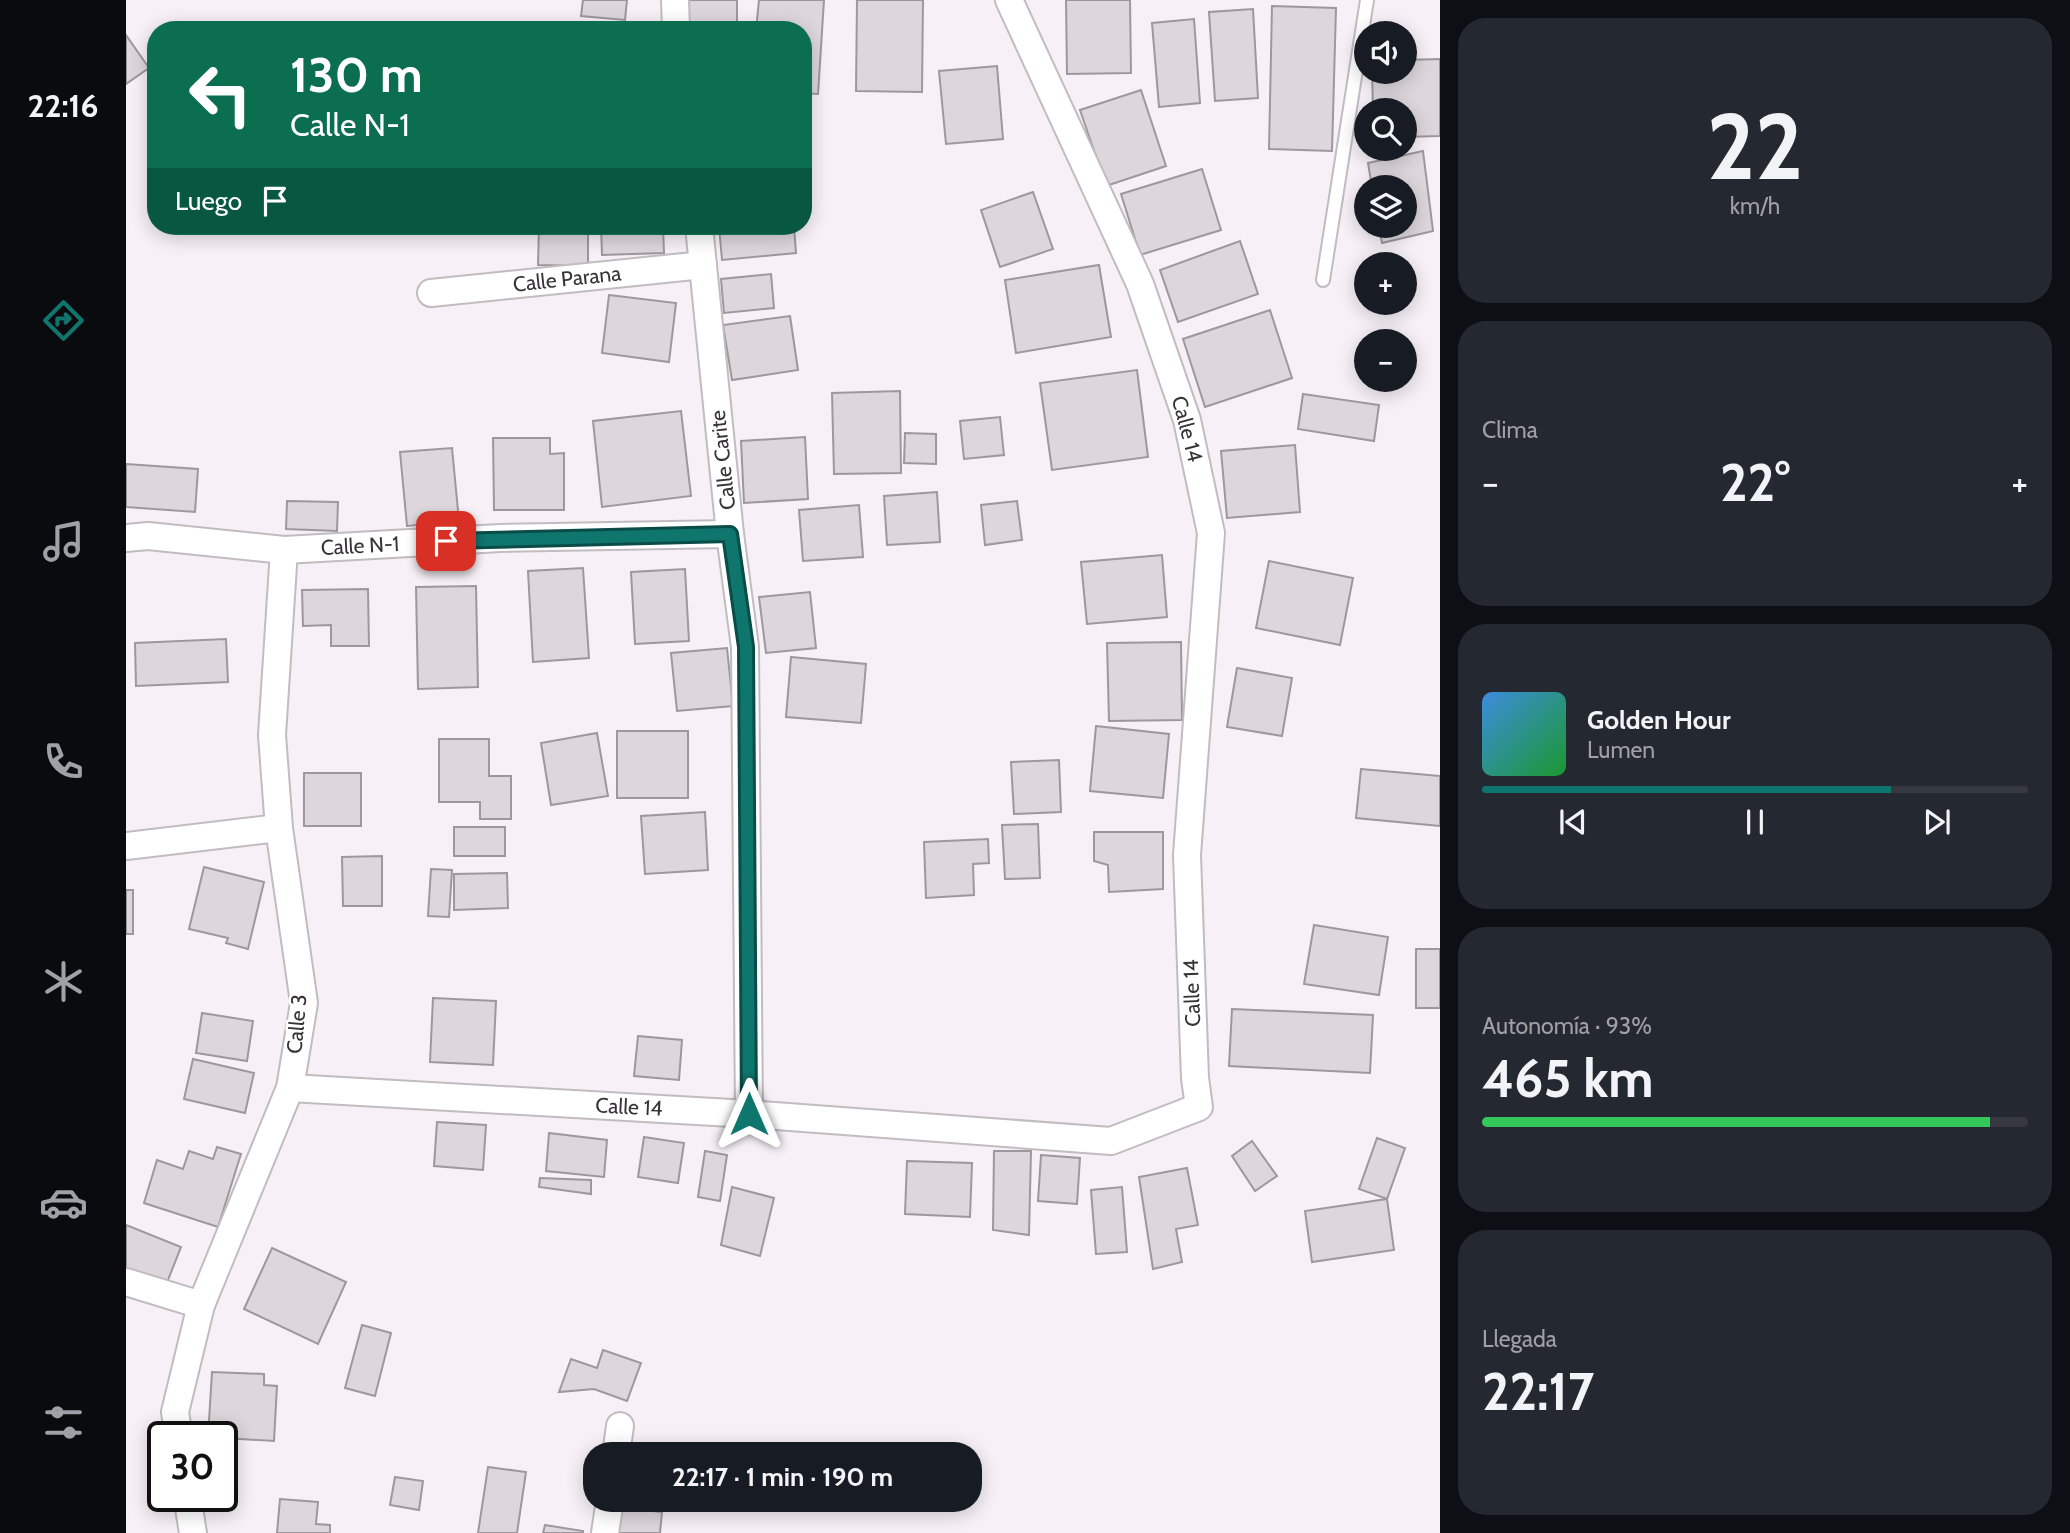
<!DOCTYPE html>
<html lang="es">
<head>
<meta charset="utf-8">
<style>
	body { margin:0; font-family:Cabin,sans-serif; background:#242831; color:#f1f3f6; height:100vh; display:flex; flex-direction:column; font-size:26px; white-space:nowrap }
	* { box-sizing:border-box; margin:0 }
	p { font-size:23px; color:#9ea1a6 }
	.icon { flex:none; width:38px; height:38px; fill:none; stroke:currentColor; stroke-width:2; stroke-linecap:round; stroke-linejoin:round }
	.map { position:relative; flex:1; overflow:hidden }
	.details { display:flex; flex-direction:column; gap:18px; padding:18px; background:#0d0f14; width:630px }
	.details>* { flex:none }
	.top-card { position:absolute; left:21px; top:21px; width:665px; height:214px; border-radius:28px; box-shadow:0 4px 18px #0003; background:#0b6e4f; color:#fff; overflow:hidden }
	.tools { position:absolute; left:1228px; top:21px; display:grid; gap:14px }
	.tools a { display:grid; place-items:center; width:63px; height:63px; border-radius:50%; background:#171b24; box-shadow:0 4px 18px #0003; font-size:35px }
	.speed { position:absolute; left:21px; top:1421px; display:flex; gap:14px; font-size:35px; font-weight:700; text-align:center }
	.speed>* { display:grid; place-content:center; width:91px; height:91px; border-radius:50%; background:#171b24; box-shadow:0 4px 18px #0003; line-height:1 }
	.speed .limit { border:4px solid #111; border-radius:10px; background:#fff; color:#111 }
	.pin { position:absolute; display:grid; place-items:center; width:60px; height:60px; color:#fff; margin:-30px; border-radius:14px; box-shadow:0 4px 10px #0006 }
	.me { position:absolute; width:77px; margin:-38px; rotate:0deg; stroke-linejoin:round; filter:drop-shadow(0 0 5px #0008) }
	.turn { display:flex; align-items:center; gap:24px; height:147px; padding:0 28px; font-size:32px }
	.turn .icon { width:91px; height:91px; stroke-width:2.5 }
	.turn b { display:block; font-size:49px; line-height:60px }
	.then { display:flex; align-items:center; height:66px; padding:0 28px; background:#0003; gap:14px; font-size:26px }
	.big { font-size:52px; font-weight:800; line-height:1.1 }
	.details .tile { flex:1; display:flex; flex-direction:column; justify-content:center; gap:10px; min-width:0; padding:0 24px; border-radius:28px; background:#242831 }
	.details .dial { align-items:center; gap:0 }
	.dial b { font-size:91px; line-height:1 }
	.song { display:flex; align-items:center; gap:21px }
	.cover { width:84px; height:84px; border-radius:10px; background:linear-gradient(135deg,hsl(210 70% 55%),hsl(130 70% 35%)) }
	.played { height:7px; border-radius:4px; background:linear-gradient(90deg,#0f766e 75%,#363941 75%) }
	.keys { display:flex; justify-content:space-around; direction:ltr }
	.heat { display:flex; justify-content:space-between; align-items:center; font-size:38px; direction:ltr }
	.charge { height:10px; border-radius:5px; background:linear-gradient(90deg,#34c759 93%,#363941 0) }
	.trip { position:absolute; left:457px; top:1442px; width:399px; height:70px; border-radius:28px; background:#171b24; box-shadow:0 4px 18px #0003; font-weight:800; line-height:70px; text-align:center }
	main { display:flex; flex:1; min-height:0 }
	.menu { display:flex; flex-direction:column; width:126px; justify-content:space-around; align-items:center; background:#090b0e; color:#9ea1a6 }
	.menu .icon { width:49px; height:49px }
	.menu .on { color:#0f766e }
	.menu b { font-size:32px; color:#f1f3f6 }
	.map>svg:first-child { display:block }
</style>
</head>
<body>
<main>
<nav class="menu">
<b>22:16</b>
<svg class="icon on" aria-label="directions" viewBox="0 0 24 24"><path d="M12 3l9 9-9 9-9-9zM9 14v-3h6M13 9l2 2-2 2"/></svg>
<svg class="icon" aria-label="music" viewBox="0 0 24 24"><path d="M9 18V5l10-2v13"/><circle cx="6" cy="18" r="3"/><circle cx="16" cy="16" r="3"/></svg>
<svg class="icon" aria-label="phone" viewBox="0 0 24 24"><path d="M5 4h4l2 5-3 2q2 4 5 5l2-3 5 2v4C11 20 4 13 5 4z"/></svg>
<svg class="icon" aria-label="climate" viewBox="0 0 24 24"><path d="M12 3v18M4 7l16 10M4 17L20 7"/></svg>
<svg class="icon" aria-label="car" viewBox="0 0 24 24"><path d="M5 17H2v-5l4-1 3-4h7l3 4 3 1v5h-3M9 17h6M6 11h13"/><circle cx="7" cy="17" r="2"/><circle cx="17" cy="17" r="2"/></svg>
<svg class="icon" aria-label="filters" viewBox="0 0 24 24"><path d="M4 7h16M4 17h16"/><circle cx="9" cy="7" r="2"/><circle cx="15" cy="17" r="2"/></svg>
</nav>
<div class="map">
<svg width="1314" height="1533" viewBox="0 0 1314 1533">
	<rect width="100%" height="100%" fill="#f7f1f7"/>
	<g fill="#ddd7dc" stroke="#9d989d" stroke-width="2">
		<path d="M457 0H501L499 20 455 16Z"/>
		<rect x="559" y="0" width="52" height="30"/>
		<path d="M633 0H698L692 94 677 93V30H630Z"/>
		<path d="M731 0H797L796 92 730 91Z"/>
		<path d="M940 0H1004L1005 73 941 74Z"/>
		<path d="M1146 6 1210 8 1206 151 1143 149Z"/>
		<path d="M1127 9 1132 98 1089 101 1083 12Z"/>
		<path d="M1068 19 1074 103 1033 107 1026 23Z"/>
		<path d="M0 35 23 68 0 84Z"/>
		<path d="M1314 59V136L1279 137V110H1247L1246 72H1279V60Z"/>
		<path d="M871 66 877 139 820 144 813 71Z"/>
		<path d="M1015 90 1040 166 980 186 954 110Z"/>
		<path d="M1297 151 1307 231 1256 243 1253 226H1279V187H1246L1242 163Z"/>
		<path d="M1076 169 1095 230 1014 255 995 194Z"/>
		<path d="M907 192 927 249 874 267 855 210Z"/>
		<path d="M413 226H462V266L412 265Z"/>
		<path d="M475 226H537L538 253 476 255Z"/>
		<path d="M593 226H668L670 253 596 260Z"/>
		<path d="M1114 241 1132 294 1052 322 1034 270Z"/>
		<path d="M973 265 985 337 890 353 879 280Z"/>
		<path d="M645 274 648 308 598 313 595 279Z"/>
		<path d="M483 295 550 303 543 362 476 353Z"/>
		<path d="M1144 310 1166 378 1079 407 1057 339Z"/>
		<path d="M664 316 672 370 606 380 597 325Z"/>
		<path d="M1011 370 1022 457 926 470 914 383Z"/>
		<path d="M774 391 775 473 708 474 706 393Z"/>
		<path d="M1177 394 1253 405 1248 441 1172 429Z"/>
		<path d="M555 411 565 496 476 507 467 421Z"/>
		<path d="M874 417 878 455 838 459 834 421Z"/>
		<path d="M779 433 810 434V464L778 463Z"/>
		<path d="M679 437 682 499 618 503 615 441Z"/>
		<path d="M367 438H424V454L438 453V510H368Z"/>
		<path d="M1169 445 1174 512 1101 518 1095 451Z"/>
		<path d="M326 448 333 521 281 526 274 452Z"/>
		<path d="M0 464 72 469 69 512 0 507Z"/>
		<path d="M811 492 814 542 761 545 758 496Z"/>
		<path d="M161 501 212 502 211 531 160 529Z"/>
		<path d="M891 501 896 540 859 545 855 505Z"/>
		<path d="M733 505 737 557 677 561 673 510Z"/>
		<path d="M1036 555 1041 617 961 624 955 562Z"/>
		<path d="M1143 561 1227 578 1214 645 1130 628Z"/>
		<path d="M457 568 463 658 407 662 402 571Z"/>
		<path d="M559 569 563 641 509 644 505 572Z"/>
		<path d="M350 586 352 687 292 689 290 587Z"/>
		<path d="M242 589 243 646H205V625L177 626 176 590Z"/>
		<path d="M684 592 690 648 640 653 633 597Z"/>
		<path d="M100 639 102 682 10 686 9 643Z"/>
		<path d="M1055 642 1056 720 983 721 981 643Z"/>
		<path d="M601 648 607 706 551 711 545 653Z"/>
		<path d="M665 657 740 664 735 723 660 717Z"/>
		<path d="M1111 668 1166 678 1156 736 1101 727Z"/>
		<path d="M970 726 1043 734 1037 798 964 791Z"/>
		<rect x="491" y="731" width="71" height="67"/>
		<path d="M471 733 482 796 425 805 415 743Z"/>
		<path d="M313 739H363V776H385V819H354V802H313Z"/>
		<path d="M933 760 935 812 888 814 885 762Z"/>
		<path d="M1235 769 1314 776V826L1230 818Z"/>
		<rect x="178" y="773" width="57" height="53"/>
		<path d="M579 812 582 870 519 874 515 816Z"/>
		<path d="M912 824 914 878 879 879 876 825Z"/>
		<rect x="328" y="827" width="51" height="29"/>
		<path d="M968 832H1037V889L983 892 982 865 968 861Z"/>
		<path d="M862 839 863 863 847 864 848 895 800 898 798 842Z"/>
		<path d="M256 856V906H217L216 857Z"/>
		<path d="M78 867 138 882 122 949 100 943 102 938 63 929Z"/>
		<path d="M305 869 326 870 323 917 302 916Z"/>
		<path d="M381 873 382 908 328 910V874Z"/>
		<rect x="0" y="890" width="7" height="44"/>
		<path d="M1188 925 1262 937 1253 995 1178 984Z"/>
		<rect x="1290" y="949" width="24" height="59"/>
		<path d="M307 998 370 1001 367 1065 304 1062Z"/>
		<path d="M1106 1009 1247 1015 1244 1073 1103 1066Z"/>
		<path d="M76 1013 127 1021 121 1061 70 1053Z"/>
		<path d="M512 1036 556 1040 553 1080 508 1076Z"/>
		<path d="M67 1059 128 1073 119 1113 58 1099Z"/>
		<path d="M311 1122 360 1125 357 1170 308 1166Z"/>
		<path d="M423 1133 481 1140 478 1177 420 1171Z"/>
		<path d="M518 1137 558 1143 552 1183 512 1177Z"/>
		<path d="M1251 1138 1279 1148 1261 1199 1233 1189Z"/>
		<path d="M1126 1141 1151 1176 1129 1191 1106 1156Z"/>
		<path d="M91 1147 115 1154 92 1227 18 1203 31 1160 57 1169 63 1151 87 1159Z"/>
		<path d="M579 1151 601 1155 594 1201 572 1197Z"/>
		<path d="M868 1151H905L903 1235 867 1230Z"/>
		<path d="M915 1155 954 1158 951 1204 912 1201Z"/>
		<path d="M781 1161 846 1163 844 1217 779 1214Z"/>
		<path d="M1061 1168 1072 1225 1050 1229 1056 1262 1027 1269 1013 1177Z"/>
		<path d="M414 1178 465 1180V1194L413 1187Z"/>
		<path d="M606 1187 648 1198 634 1256 595 1245Z"/>
		<path d="M996 1187 1001 1252 970 1254 965 1190Z"/>
		<path d="M1261 1199 1268 1250 1186 1262 1179 1211Z"/>
		<path d="M0 1225 55 1247 40 1285 0 1268Z"/>
		<path d="M146 1248 220 1282 192 1344 118 1309Z"/>
		<path d="M236 1325 265 1333 249 1396 219 1388Z"/>
		<path d="M477 1350 515 1363 501 1401 468 1389 433 1392 445 1359 471 1368Z"/>
		<path d="M86 1372 138 1374V1385L151 1386 148 1441 82 1437Z"/>
		<path d="M362 1467 400 1472 391 1533H352Z"/>
		<path d="M269 1477 297 1481 293 1510 264 1505Z"/>
		<path d="M154 1499 192 1502 190 1524 204 1525V1533H151Z"/>
		<path d="M488 1507 536 1512 534 1533H483Z"/>
		<path d="M419 1525 457 1531V1533H417Z"/>
	</g>
	<g fill="none" stroke-linecap="round" stroke-linejoin="round">
		<defs>
			<path id="lane" d="M1197 280 1241 0"/>
			<g id="street">
				<path d="M549 0 550 30"/>
				<path d="M573 226 604 534 619 647 623 1114"/>
				<path d="M305 293 577 265"/>
				<path d="M0 538 22 536 158 550 374 538 604 534"/>
				<path d="M0 846 153 828"/>
				<path d="M164 1088 623 1114 985 1141 1073 1107 1069 1078 1061 855 1085 533 1061 420 1014 284 883 0"/>
				<path d="M0 1282 75 1305"/>
				<path d="M53 1437 49 1412 75 1305 164 1088 178 1003 153 828 146 735 158 550"/>
				<path d="M490 1454 494 1426"/>
				<path d="M61 1496 67 1533"/>
				<path d="M479 1533 484 1500"/>
			</g>
		</defs>
		<use href="#lane" stroke="#c1bcc1" stroke-width="16"/>
		<use href="#street" stroke="#c1bcc1" stroke-width="30"/>
		<use href="#lane" stroke="#fff" stroke-width="12"/>
		<use href="#street" stroke="#fff" stroke-width="26"/>
	</g>
	<g fill="none" stroke-linecap="round" stroke-linejoin="round">
		<defs>
			<path id="route" d="M320 541 604 534 620 647 623 1114"/>
		</defs>
		<use href="#route" stroke="#0a4d48" stroke-width="18"/>
		<use href="#route" stroke="#0f766e" stroke-width="12"/>
	</g>
	<g text-anchor="middle" stroke-width="5" stroke-linejoin="round" paint-order="stroke">
		<g font-size="21" fill="#363436" stroke="#fff">
			<text transform="translate(441 279) rotate(-6)" y="7">Calle Parana</text>
			<text transform="translate(1061 429) rotate(75)" y="7">Calle 14</text>
			<text transform="translate(597 460) rotate(-96)" y="7">Calle Carite</text>
			<text transform="translate(234 546) rotate(-3)" y="7">Calle N-1</text>
			<text transform="translate(1066 993) rotate(-92)" y="7">Calle 14</text>
			<text transform="translate(171 1024) rotate(-85)" y="7">Calle 3</text>
			<text transform="translate(503 1107) rotate(3)" y="7">Calle 14</text>
		</g>
	</g>
</svg>
<div class="tools">
<a><svg class="icon" aria-label="sound" viewBox="0 0 24 24"><path d="M4 9h4l5-4v14l-5-4H4zM17 9q2 3 0 6"/></svg></a>
<a><svg class="icon" aria-label="search" viewBox="0 0 24 24"><circle cx="10" cy="10" r="6"/><path d="M15 15l6 6"/></svg></a>
<a><svg class="icon" aria-label="layers" viewBox="0 0 24 24"><path d="M12 4l9 5-9 5-9-5zM3 14l9 5 9-5"/></svg></a>
<a>+</a>
<a>−</a>
</div>
<div class="speed"><div class="limit">30</div></div>
<div class="pin" style="left:320px;top:541px;background:#d93025"><svg class="icon" aria-label="arrive" viewBox="0 0 24 24"><path d="M6 21V4h12l-3 4 3 4H6"/></svg></div>
<svg class="me" style="left:623px;top:1114px" viewBox="-20 -20 40 40"><path d="M0-17L14 15 0 8-14 15z" fill="#0f766e" stroke="#fff" stroke-width="4"/></svg>
<div class="trip">22:17 · 1 min · 190 m</div>
<div class="top-card">
<div class="turn"><svg class="icon" aria-label="left" viewBox="0 0 24 24"><path d="M17 20v-9H6M10 6l-5 5 5 5"/></svg><div><b>130 m</b>Calle N-1</div></div>
<div class="then">Luego<svg class="icon" aria-label="arrive" viewBox="0 0 24 24"><path d="M6 21V4h12l-3 4 3 4H6"/></svg></div>
</div>
</div>
<section class="details">
<div class="tile dial"><b>22</b><p>km/h</p></div>
<div class="tile"><p>Clima</p>
<div class="heat"><a>−</a><b class="big">22°</b><a>+</a></div>
</div>
<div class="tile">
<div class="song"><i class="cover"></i><div><b>Golden Hour</b><p>Lumen</p></div></div>
<div class="played"></div>
<div class="keys"><svg class="icon" aria-label="previous" viewBox="0 0 24 24"><path d="M18 5L8 12l10 7zM5 5v14"/></svg><svg class="icon" aria-label="pause" viewBox="0 0 24 24"><path d="M8 5v14M16 5v14"/></svg><svg class="icon" aria-label="next" viewBox="0 0 24 24"><path d="M6 5l10 7-10 7zM19 5v14"/></svg></div>
</div>
<div class="tile"><p>Autonomía · 93%</p><b class="big">465 km</b><div class="charge"></div></div>
<div class="tile"><p>Llegada</p><b class="big">22:17</b></div>
</section>
</main>
</body>
</html>
